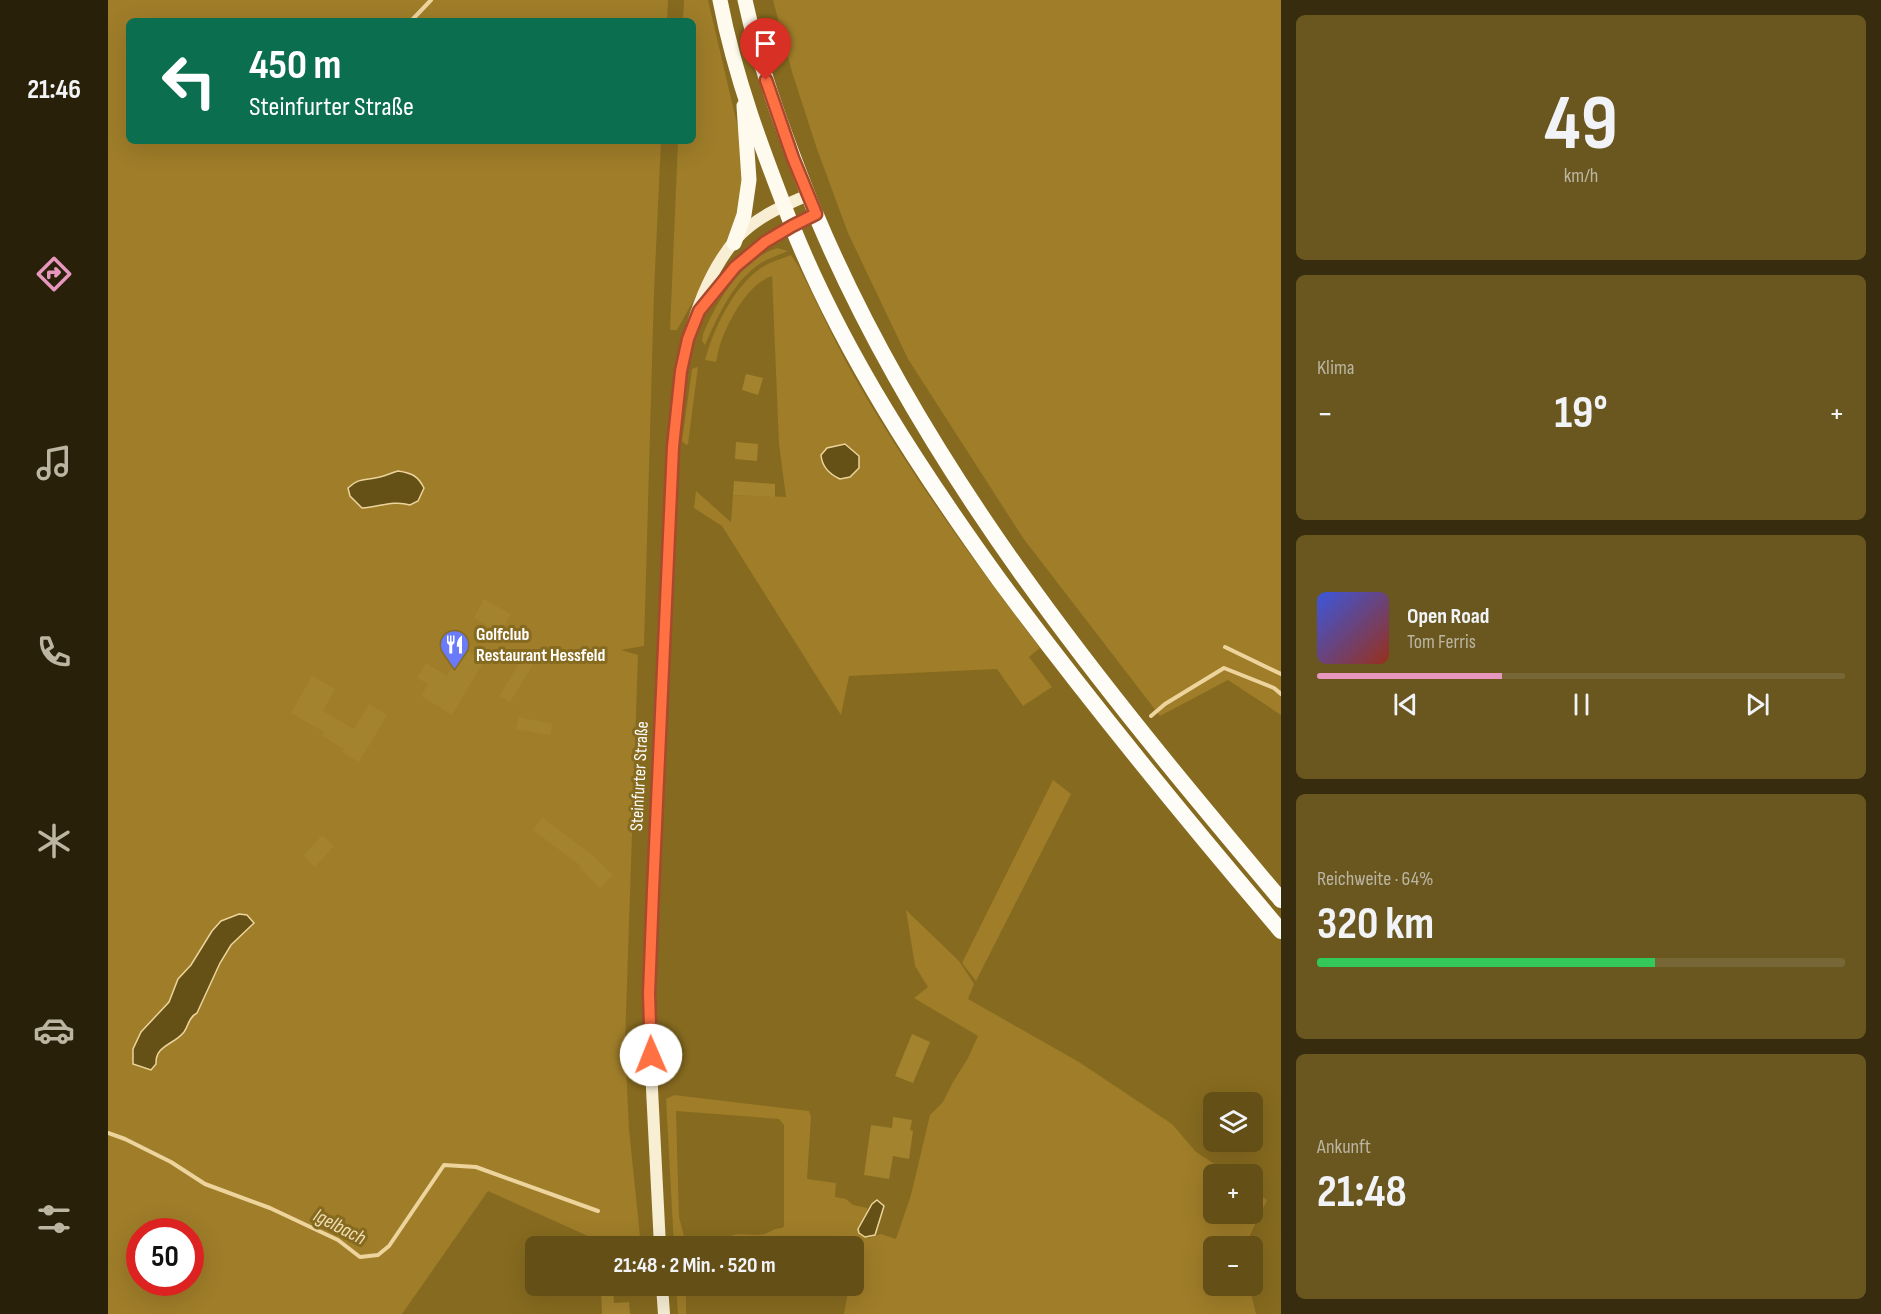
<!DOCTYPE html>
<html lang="de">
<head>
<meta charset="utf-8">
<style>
	body { margin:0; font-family:"Sofia Sans Condensed",sans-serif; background:#6a5720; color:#f1f3f6; height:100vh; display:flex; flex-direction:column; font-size:22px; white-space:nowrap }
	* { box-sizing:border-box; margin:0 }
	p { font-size:20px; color:#bbb5a1 }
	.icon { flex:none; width:33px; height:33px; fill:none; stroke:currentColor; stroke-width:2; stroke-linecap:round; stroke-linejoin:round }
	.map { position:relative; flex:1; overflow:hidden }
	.drawer { display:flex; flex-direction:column; gap:15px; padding:15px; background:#372c0d; width:600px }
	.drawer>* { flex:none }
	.guide { position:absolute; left:18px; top:18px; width:570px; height:126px; border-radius:9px; box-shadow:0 6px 24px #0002; background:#0b6e4f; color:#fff; overflow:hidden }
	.tools { position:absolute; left:1095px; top:1092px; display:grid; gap:12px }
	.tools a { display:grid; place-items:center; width:60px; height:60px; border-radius:9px; background:#645017; box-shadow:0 6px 24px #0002; font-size:30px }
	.speed { position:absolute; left:18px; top:1218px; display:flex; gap:12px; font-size:30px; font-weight:700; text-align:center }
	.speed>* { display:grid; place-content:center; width:78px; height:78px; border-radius:50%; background:#645017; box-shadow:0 6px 24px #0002; line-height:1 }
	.speed .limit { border:9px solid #d22; background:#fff; color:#111 }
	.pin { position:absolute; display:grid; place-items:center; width:51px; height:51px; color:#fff; margin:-62px -26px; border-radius:50% 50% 50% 0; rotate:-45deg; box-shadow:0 0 6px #0007 }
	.pin .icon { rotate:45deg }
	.me { position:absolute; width:66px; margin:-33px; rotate:359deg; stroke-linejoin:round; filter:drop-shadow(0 0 4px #0008) }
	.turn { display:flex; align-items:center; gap:21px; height:126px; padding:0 24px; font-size:27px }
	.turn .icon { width:78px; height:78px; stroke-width:2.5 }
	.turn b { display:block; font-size:42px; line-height:51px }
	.big { font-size:45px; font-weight:700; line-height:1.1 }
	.drawer .widget { flex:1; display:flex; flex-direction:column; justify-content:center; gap:9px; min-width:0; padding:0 21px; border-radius:9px; background:#6a5720 }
	.drawer .dial { align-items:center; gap:0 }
	.dial b { font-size:78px; line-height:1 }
	.song { display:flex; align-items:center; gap:18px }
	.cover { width:72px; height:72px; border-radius:9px; background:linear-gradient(135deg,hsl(230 70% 55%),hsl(10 70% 35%)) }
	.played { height:6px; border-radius:3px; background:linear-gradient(90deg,#e797bd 35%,#786736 35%) }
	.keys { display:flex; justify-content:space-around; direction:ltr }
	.heat { display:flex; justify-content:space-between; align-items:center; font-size:33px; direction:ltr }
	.charge { height:9px; border-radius:4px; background:linear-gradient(90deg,#34c759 64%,#786736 0) }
	.trip { position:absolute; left:417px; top:1236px; width:339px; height:60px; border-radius:9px; background:#645017; box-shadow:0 6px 24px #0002; font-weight:700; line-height:60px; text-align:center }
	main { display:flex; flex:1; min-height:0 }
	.tabs { display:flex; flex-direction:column; width:108px; justify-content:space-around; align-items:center; background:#282009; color:#bbb5a1 }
	.tabs .icon { width:42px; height:42px }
	.tabs .on { color:#e797bd }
	.tabs b { font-size:27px; color:#f1f3f6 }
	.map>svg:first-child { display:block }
</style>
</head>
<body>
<main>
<nav class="tabs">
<b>21:46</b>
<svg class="icon on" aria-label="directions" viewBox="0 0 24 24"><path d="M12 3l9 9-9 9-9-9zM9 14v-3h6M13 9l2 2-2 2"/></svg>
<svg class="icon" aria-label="music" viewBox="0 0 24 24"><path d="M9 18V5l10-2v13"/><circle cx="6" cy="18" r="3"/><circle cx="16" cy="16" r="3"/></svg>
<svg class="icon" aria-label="phone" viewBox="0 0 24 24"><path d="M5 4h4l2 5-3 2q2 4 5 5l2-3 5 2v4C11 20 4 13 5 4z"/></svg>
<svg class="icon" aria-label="climate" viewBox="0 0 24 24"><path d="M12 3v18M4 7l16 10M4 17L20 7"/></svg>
<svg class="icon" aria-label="car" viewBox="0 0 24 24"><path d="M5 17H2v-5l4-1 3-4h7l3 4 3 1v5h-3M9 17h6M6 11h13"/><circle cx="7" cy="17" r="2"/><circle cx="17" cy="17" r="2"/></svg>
<svg class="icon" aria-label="filters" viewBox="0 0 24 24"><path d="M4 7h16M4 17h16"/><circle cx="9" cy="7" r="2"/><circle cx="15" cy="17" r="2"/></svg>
</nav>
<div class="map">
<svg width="1173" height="1314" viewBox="0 0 1173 1314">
	<rect width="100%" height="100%" fill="#866a1f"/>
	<g fill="#9f7d29" fill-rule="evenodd">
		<path d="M0 0H560L559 21H21V141H553L546 292 536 646 513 650 530 655 517 1043 521 1129 533 1246H502L380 1191 294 1314H0ZM32 1232H82V1282H32Z"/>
		<path d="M576 0H600L633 141 635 163 633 201 624 228 618 242 569 330H562L570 141H585V21H575Z"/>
		<path d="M665 0H1173V715L1120 680 1052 716 915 538 800 359 740 233 709 149 684 72Z"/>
		<path d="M669 248 680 251C671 255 661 258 653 263 625 281 610 316 597 345L594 341 595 334C609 301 633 260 669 248Z"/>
		<path d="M683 255 691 267C708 301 724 336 742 369 797 467 864 559 932 648L921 657 944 687 915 706 889 669 741 676 733 715 614 526 586 508 588 491 623 522 625 495 678 497 671 444 664 276C642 283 625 313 616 334 612 342 610 353 608 362L597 360C606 328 625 287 653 268 662 262 673 259 683 255Z"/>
		<path d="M590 367 580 444 578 445 574 441 584 369Z"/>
		<path d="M945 780 963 794 868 981 854 963Z"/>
		<path d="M798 910 851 961 866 984 860 999 971 1062 1064 1124 1088 1152 1122 1174H1106V1214H1144L1145 1190 1159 1200 1141 1237 1140 1246H1106V1286H1141L1148 1314H736L741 1286H746V1246H602C612 1245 614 1238 623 1236 634 1232 645 1237 656 1234 663 1232 666 1228 674 1228L676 1226V1125L671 1119 568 1111 571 1217 576 1236 585 1246H566L558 1099 566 1095 701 1111 703 1117 699 1179 728 1183 727 1197 738 1199 745 1205 759 1208 760 1212 750 1229 752 1234 761 1238 773 1234 788 1239 803 1195 822 1115 835 1102 845 1082 860 1058 870 1036 806 998 820 987 807 966Z"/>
		<path d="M568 1286H587L578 1289V1314H570Z"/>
	</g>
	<g fill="#655015" stroke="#ecd49c" stroke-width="1.5">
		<path d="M737 444 751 456V468L742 477 732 479C721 474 714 467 713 455L719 448Z"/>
		<path d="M290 471C304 473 310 476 316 488L310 501 302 505C285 500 271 507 254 508L242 496 240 488C249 479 255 480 267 478 274 477 283 473 290 471Z"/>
		<path d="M131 914 139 915 146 923 123 945 112 963 89 1013C80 1018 81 1025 76 1032 66 1045 47 1045 48 1064L43 1070 25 1064V1049L33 1032 61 1002 70 979 83 965 104 931 113 921Z"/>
		<path d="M769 1200 776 1206 767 1235 757 1237 751 1233 750 1229 764 1204Z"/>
	</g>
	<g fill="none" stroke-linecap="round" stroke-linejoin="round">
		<g stroke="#ecd49c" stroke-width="4">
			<path d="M303 21 323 0"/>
			<path d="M1117 647 1173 674"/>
			<path d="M1043 716 1057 704 1116 668 1166 688 1173 694"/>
			<path d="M0 1133 17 1139 63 1162 97 1184 162 1208 230 1240 252 1257 270 1255 281 1246 336 1165 368 1167 490 1211"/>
		</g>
	</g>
	<g fill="#a4832f">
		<path d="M638 374 655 378 650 395 634 390Z"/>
		<path d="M628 442 650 444 649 461 627 459Z"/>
		<path d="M626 481 667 484V497L625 495Z"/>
		<path d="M376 599 403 614 392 633 366 618Z"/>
		<path d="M355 649 376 661 344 715 313 696 320 684 309 678 318 663 339 676Z"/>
		<path d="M415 657 426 663 402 702 391 696Z"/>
		<path d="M204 676 227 689 215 711 246 729 261 704 279 715 251 762 234 752 236 749 214 736 216 732 183 713Z"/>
		<path d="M411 717 445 724 442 735 408 729Z"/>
		<path d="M434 817 484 855 505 875 492 888 471 868 473 866 425 830Z"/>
		<path d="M214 835 226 846 207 867 195 856Z"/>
		<path d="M804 1034 822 1042 805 1083 787 1076Z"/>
		<path d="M785 1117 804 1120 802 1130 805 1131 801 1159 785 1156 781 1179 756 1175 763 1125 784 1128Z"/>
		<path d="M505 1291 506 1303 521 1302 522 1314H494L493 1292Z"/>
	</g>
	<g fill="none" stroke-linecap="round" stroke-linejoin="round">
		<g stroke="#f8eed4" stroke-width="12">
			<path d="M596 306C607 293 617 278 629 266 651 242 679 228 708 215"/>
			<path d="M552 1246 544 1089 541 994 565 447C569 379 583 291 629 238 648 217 675 206 700 195"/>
			<path d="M554 1286 556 1314"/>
		</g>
		<g stroke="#fefaed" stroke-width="15">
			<path d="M612 0C627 78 655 152 684 226"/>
			<path d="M637 0C653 74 680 144 708 215"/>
			<path d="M626 243 636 215 641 180 636 106"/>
		</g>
		<g stroke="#fefcf6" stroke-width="16">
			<path d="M708 215C816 472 995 689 1173 900"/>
			<path d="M684 226C735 353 812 470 892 581 981 701 1076 817 1173 931"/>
		</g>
	</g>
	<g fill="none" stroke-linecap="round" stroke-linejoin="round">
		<defs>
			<path id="route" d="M543 1055 541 994 545 891 565 447 573 371 580 339 591 311 627 267 657 242 684 226 708 214 685 158 658 80"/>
		</defs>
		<use href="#route" stroke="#a6492c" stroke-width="15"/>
		<use href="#route" stroke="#ff7043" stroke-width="10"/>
	</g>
	<defs>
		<symbol id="restaurant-pin" viewBox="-11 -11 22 30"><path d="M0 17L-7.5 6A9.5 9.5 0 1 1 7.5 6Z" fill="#697bf8" stroke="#866a1f"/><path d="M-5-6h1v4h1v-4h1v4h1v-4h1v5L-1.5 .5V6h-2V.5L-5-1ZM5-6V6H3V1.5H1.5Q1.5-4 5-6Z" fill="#fff"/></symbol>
	</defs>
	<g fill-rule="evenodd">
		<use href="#restaurant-pin" x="330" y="628" width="33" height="45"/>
	</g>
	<g text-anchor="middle" stroke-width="6" stroke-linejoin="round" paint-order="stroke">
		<g font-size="18" font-weight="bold" fill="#fff" stroke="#866a1f" text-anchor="start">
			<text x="368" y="640">Golfclub<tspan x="368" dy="21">Restaurant Hessfeld</tspan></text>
		</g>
		<g font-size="18" fill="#fff" stroke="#866a1f">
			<text transform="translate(531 776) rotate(-87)" y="6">Steinfurter Straße</text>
		</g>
		<g font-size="20" font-style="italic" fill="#f1dfb4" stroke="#866a1f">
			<text transform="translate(232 1226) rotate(27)" y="7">Igelbach</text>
		</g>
	</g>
</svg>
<div class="tools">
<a><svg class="icon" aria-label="layers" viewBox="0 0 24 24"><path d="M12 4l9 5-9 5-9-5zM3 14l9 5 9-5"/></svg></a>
<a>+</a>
<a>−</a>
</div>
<div class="speed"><div class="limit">50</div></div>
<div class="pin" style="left:658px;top:80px;background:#d93025"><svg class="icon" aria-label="arrive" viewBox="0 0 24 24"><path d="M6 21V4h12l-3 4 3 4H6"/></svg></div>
<svg class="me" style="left:543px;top:1055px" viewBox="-20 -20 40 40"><circle r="19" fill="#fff"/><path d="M0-13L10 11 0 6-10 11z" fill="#ff7043"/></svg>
<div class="trip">21:48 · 2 Min. · 520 m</div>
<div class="guide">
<div class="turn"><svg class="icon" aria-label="left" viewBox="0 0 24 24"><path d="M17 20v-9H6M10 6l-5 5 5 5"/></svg><div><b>450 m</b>Steinfurter Straße</div></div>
</div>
</div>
<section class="drawer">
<div class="widget dial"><b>49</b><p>km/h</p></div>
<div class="widget"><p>Klima</p>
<div class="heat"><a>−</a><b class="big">19°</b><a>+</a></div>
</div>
<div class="widget">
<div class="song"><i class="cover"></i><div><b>Open Road</b><p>Tom Ferris</p></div></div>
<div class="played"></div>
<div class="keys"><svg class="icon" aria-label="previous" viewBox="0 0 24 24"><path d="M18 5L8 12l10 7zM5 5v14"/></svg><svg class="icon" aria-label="pause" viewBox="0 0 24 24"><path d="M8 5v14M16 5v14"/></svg><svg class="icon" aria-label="next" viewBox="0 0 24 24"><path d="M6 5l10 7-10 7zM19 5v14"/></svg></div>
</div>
<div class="widget"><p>Reichweite · 64%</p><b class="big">320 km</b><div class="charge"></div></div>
<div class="widget"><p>Ankunft</p><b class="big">21:48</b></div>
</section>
</main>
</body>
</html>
